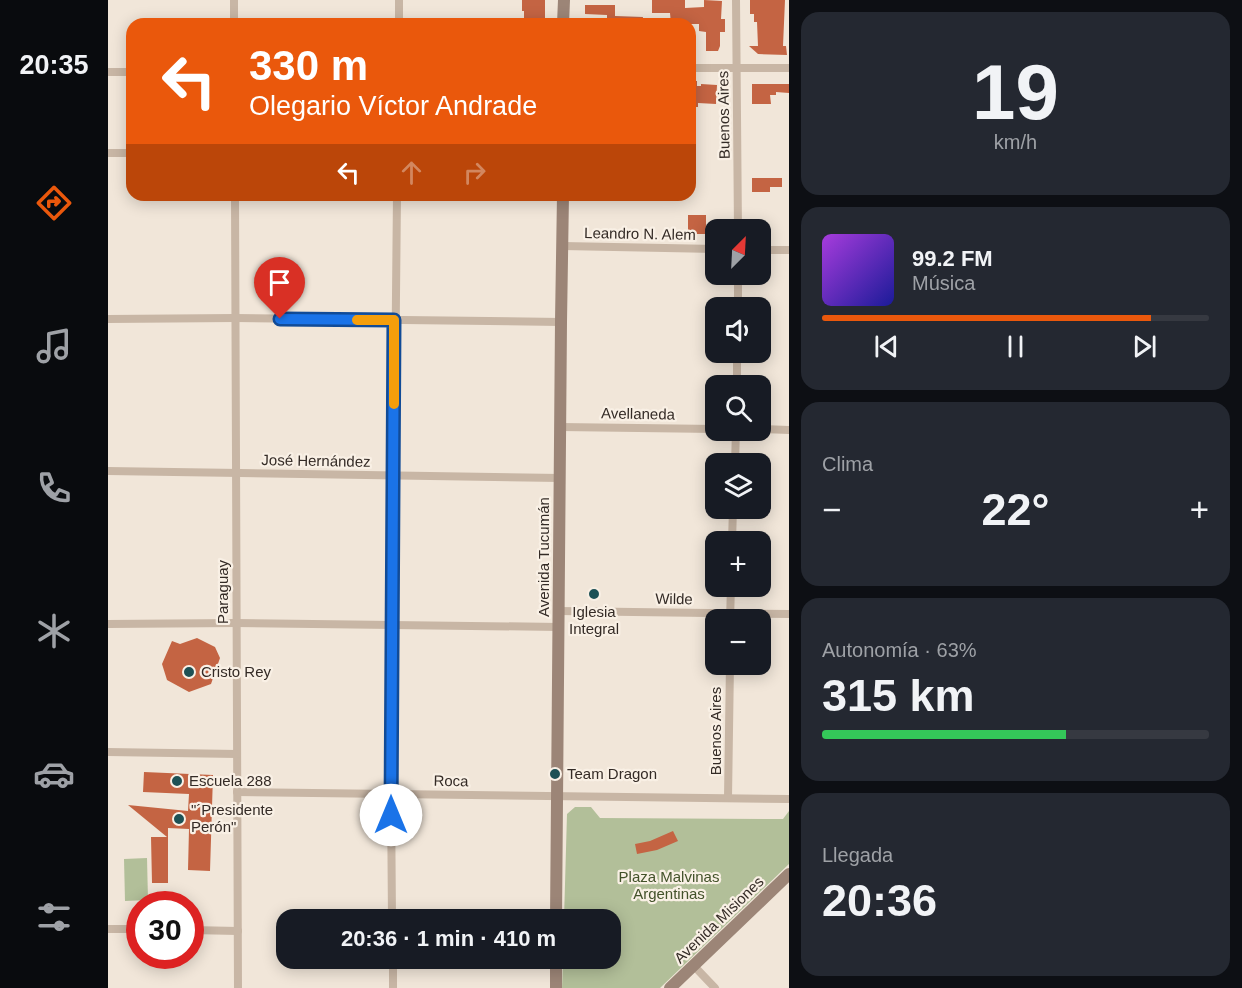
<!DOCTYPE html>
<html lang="es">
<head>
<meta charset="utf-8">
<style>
	body { margin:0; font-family:Arial,sans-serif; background:#242831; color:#f1f3f6; height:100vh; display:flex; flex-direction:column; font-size:22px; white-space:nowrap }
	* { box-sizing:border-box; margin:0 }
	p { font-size:20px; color:#9ea1a6 }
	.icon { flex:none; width:33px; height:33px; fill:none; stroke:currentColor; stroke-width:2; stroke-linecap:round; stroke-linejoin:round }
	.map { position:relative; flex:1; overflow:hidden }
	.sheet { display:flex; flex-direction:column; gap:12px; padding:12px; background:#0d0f14; width:453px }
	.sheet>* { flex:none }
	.banner { position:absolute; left:18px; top:18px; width:570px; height:183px; border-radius:18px; box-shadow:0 3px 15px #0003; background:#ea580c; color:#fff; overflow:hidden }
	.needle { width:39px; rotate:24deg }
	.tools { position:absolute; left:597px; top:219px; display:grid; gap:12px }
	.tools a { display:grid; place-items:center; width:66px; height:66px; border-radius:12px; background:#171b24; box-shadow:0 3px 15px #0003; font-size:30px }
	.speed { position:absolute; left:18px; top:891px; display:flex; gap:12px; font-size:30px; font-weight:700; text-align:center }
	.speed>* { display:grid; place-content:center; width:78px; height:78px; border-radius:50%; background:#171b24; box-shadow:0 3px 15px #0003; line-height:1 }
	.speed .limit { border:9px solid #d22; background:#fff; color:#111 }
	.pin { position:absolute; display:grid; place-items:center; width:51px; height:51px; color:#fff; margin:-62px -26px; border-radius:50% 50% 50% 0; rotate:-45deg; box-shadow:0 0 6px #0007 }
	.pin .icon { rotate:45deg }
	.me { position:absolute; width:66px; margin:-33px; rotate:0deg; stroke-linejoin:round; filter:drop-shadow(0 0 4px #0008) }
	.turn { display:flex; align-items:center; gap:21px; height:126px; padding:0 24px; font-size:27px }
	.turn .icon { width:78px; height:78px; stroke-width:2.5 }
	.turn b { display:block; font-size:42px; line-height:51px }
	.lanes { display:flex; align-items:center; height:57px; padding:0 24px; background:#0003; justify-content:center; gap:30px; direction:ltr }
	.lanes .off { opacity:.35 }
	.big { font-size:45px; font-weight:800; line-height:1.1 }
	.sheet .tile { flex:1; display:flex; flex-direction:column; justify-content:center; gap:9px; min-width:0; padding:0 21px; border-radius:18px; background:#242831 }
	.sheet .dial { align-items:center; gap:0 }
	.dial b { font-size:78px; line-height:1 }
	.song { display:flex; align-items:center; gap:18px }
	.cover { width:72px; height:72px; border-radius:9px; background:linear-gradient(135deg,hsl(280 70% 55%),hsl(240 70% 35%)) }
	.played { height:6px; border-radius:3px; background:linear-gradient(90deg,#ea580c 85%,#363941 85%) }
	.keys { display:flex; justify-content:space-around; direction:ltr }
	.heat { display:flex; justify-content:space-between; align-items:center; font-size:33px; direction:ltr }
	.charge { height:9px; border-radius:4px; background:linear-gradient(90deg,#34c759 63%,#363941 0) }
	.trip { position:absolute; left:168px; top:909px; width:345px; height:60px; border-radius:18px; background:#171b24; box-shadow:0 3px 15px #0003; font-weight:800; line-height:60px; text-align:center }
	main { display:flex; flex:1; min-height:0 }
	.menu { display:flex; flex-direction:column; width:108px; justify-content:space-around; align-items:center; background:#090b0e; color:#9ea1a6 }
	.menu .icon { width:42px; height:42px }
	.menu .on { color:#ea580c }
	.menu b { font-size:27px; color:#f1f3f6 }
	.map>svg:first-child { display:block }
</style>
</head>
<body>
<main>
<nav class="menu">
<b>20:35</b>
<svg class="icon on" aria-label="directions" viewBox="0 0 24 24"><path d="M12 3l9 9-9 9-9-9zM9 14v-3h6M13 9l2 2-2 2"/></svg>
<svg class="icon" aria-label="music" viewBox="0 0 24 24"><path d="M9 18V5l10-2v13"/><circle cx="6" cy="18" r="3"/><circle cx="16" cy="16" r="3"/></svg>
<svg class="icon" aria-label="phone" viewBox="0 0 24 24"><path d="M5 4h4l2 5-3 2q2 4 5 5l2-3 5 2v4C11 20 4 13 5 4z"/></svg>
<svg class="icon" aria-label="climate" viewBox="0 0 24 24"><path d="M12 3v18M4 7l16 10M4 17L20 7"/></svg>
<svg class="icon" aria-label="car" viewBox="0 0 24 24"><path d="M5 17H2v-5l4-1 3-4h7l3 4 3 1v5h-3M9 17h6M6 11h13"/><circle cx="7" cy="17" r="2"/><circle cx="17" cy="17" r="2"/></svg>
<svg class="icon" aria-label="filters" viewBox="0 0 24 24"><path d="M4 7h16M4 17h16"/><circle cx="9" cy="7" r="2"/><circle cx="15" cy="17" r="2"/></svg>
</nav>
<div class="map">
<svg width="681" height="988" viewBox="0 0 681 988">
	<rect width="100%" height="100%" fill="#f1e6d9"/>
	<g fill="#b2bf99">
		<path d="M467 807H483L492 818 675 819 681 811V864L552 988H454L455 959 502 958V920L456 919 459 814Z"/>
		<path d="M39 858 40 900 17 901 16 859Z"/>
	</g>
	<g fill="#c46443">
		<path d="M414 0H437V24H416V11H414Z"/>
		<path d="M544 0H577V8L596 7V0L614 1 613 19H617V32H612V46L610 51H598V32L591 31V24H563L562 13H544Z"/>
		<path d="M642 0H677L675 46H678L679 55 650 54 641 46H650L649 22H646V14H642Z"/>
		<path d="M477 5H507V16L535 17 534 24H499V15L477 14Z"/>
		<path d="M582 81H589V86H593V84L609 85 608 104 590 103V107H582Z"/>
		<path d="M644 84H681V93L668 92V95H662L663 104H644Z"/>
		<path d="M644 178H674V187H662V192H644Z"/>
		<rect x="580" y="215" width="18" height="19"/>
		<path d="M89 638 107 647 112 658 103 684 81 692 59 680 54 664 64 641 72 644Z"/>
		<path d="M36 772 105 775 102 871 80 870 81 829 60 828V883H44L43 837H59L20 805 80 811 81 794 35 792Z"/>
		<path d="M565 831 570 841 549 850 529 854 527 844 542 841Z"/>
	</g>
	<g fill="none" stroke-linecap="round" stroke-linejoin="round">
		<g stroke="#c8b6a5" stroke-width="8">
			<path d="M126 0V24"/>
			<path d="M628 0 630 230"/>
			<path d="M291 24V0"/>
			<path d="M582 68H681"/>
			<path d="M0 72H24"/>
			<path d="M0 153H24"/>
			<path d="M127 195 130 988"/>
			<path d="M455 246 608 249"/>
			<path d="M652 250H681"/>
			<path d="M630 308V274"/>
			<path d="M0 319 127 318 453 322"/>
			<path d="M629 386V352"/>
			<path d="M452 427 608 429"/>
			<path d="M652 429 681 430"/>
			<path d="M627 464 628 430"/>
			<path d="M0 471 452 478"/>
			<path d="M624 542 625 508"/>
			<path d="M451 611 681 614"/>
			<path d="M622 620 623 586"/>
			<path d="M0 624 128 623 451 627"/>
			<path d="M0 752 129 754"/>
			<path d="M129 792 681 799"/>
			<path d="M620 798 622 664"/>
			<path d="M284 920 283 794 289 195"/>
			<path d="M0 929H32"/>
			<path d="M82 930 130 931"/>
			<path d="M285 958V988"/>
			<path d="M586 966 607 988"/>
		</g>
		<g stroke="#9c8577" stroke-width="12">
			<path d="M455 24 456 0"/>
			<path d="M448 920 453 322 455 195"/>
			<path d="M448 988V958"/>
			<path d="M562 988 681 874"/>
		</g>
	</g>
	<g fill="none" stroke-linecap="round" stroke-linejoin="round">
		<defs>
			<path id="route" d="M172 319 286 320 283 815"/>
		</defs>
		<use href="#route" stroke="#114b97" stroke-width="15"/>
		<use href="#route" stroke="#1a73e8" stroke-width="10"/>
		<path stroke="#f59e0b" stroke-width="10" d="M249 320H286V404"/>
	</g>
	<g fill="#1d5155" stroke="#f9f0e5" stroke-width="2">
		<circle cx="486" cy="594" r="6"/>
		<circle cx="81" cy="672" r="6"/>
		<circle cx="447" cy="774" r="6"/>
		<circle cx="69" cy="781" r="6"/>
		<circle cx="71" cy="819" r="6"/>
	</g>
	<g text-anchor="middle" stroke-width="4.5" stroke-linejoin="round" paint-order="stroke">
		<g font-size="15" fill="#342b26" stroke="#f9f0e5">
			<text transform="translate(616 115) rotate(-91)" y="5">Buenos Aires</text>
			<text transform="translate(532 234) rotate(1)" y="5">Leandro N. Alem</text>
			<text transform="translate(530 414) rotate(1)" y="5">Avellaneda</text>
			<text transform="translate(208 461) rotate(1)" y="5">José Hernández</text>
			<text transform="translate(436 557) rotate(-90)" y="5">Avenida Tucumán</text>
			<text transform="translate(115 592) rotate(-90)" y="5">Paraguay</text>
			<text transform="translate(566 599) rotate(1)" y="5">Wilde</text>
			<text transform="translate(608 731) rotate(-90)" y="5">Buenos Aires</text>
			<text transform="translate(343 781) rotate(1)" y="5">Roca</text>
			<text transform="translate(611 920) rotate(-44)" y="5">Avenida Misiones</text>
		</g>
		<g font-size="15" fill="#342b26" stroke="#f9f0e5" text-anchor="start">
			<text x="486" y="617" text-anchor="middle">Iglesia<tspan x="486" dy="17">Integral</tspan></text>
			<text x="93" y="677">Cristo Rey</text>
			<text x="459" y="779">Team Dragon</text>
			<text x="81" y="786">Escuela 288</text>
			<text x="83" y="815">"´Presidente<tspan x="83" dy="17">Perón"</tspan></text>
		</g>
		<g font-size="15" fill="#43522a" stroke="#f9f0e5">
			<text x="561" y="882">Plaza Malvinas<tspan x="561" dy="17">Argentinas</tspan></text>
		</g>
	</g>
</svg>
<div class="tools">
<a><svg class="needle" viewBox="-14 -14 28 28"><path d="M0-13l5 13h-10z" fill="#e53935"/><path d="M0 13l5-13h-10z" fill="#9ea1a6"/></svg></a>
<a><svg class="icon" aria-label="sound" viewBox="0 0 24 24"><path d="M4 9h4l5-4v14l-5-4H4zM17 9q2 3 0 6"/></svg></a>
<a><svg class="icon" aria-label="search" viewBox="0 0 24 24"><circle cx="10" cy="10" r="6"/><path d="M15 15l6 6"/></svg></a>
<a><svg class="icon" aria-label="layers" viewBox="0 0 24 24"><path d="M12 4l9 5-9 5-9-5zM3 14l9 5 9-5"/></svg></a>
<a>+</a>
<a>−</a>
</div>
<div class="speed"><div class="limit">30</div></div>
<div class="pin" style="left:172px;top:319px;background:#d93025"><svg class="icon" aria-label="arrive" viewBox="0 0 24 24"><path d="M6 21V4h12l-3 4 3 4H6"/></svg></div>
<svg class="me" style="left:283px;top:815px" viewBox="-20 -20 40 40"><circle r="19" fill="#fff"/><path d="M0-13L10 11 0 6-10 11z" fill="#1a73e8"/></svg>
<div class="trip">20:36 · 1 min · 410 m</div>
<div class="banner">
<div class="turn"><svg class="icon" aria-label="left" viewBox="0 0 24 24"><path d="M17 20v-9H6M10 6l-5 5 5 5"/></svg><div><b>330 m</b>Olegario Víctor Andrade</div></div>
<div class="lanes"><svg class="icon" aria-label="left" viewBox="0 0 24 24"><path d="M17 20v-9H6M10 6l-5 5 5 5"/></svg><svg class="icon off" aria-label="ahead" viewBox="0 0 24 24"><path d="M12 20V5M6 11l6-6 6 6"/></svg><svg class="icon off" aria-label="right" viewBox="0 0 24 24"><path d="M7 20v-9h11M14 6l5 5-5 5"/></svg></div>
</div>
</div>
<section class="sheet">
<div class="tile dial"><b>19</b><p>km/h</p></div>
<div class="tile">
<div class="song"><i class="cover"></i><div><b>99.2 FM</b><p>Música</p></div></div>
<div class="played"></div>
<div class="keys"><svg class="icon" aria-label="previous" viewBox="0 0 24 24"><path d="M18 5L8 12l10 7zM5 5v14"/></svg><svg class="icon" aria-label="pause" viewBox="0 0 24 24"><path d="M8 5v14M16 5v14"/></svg><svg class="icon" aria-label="next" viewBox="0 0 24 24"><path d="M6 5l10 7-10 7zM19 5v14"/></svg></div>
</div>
<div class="tile"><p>Clima</p>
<div class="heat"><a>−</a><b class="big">22°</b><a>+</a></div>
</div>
<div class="tile"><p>Autonomía · 63%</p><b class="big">315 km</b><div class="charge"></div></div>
<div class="tile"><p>Llegada</p><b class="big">20:36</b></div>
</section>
</main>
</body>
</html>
